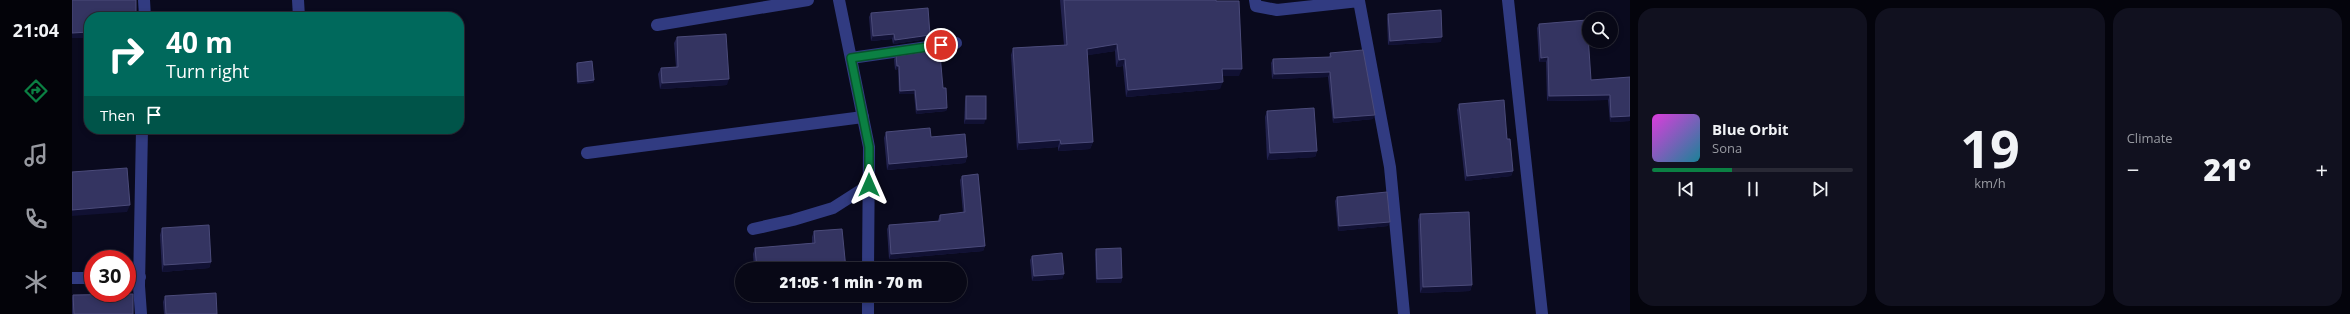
<!DOCTYPE html>
<html lang="en">
<head>
<meta charset="utf-8">
<style>
	body { margin:0; font-family:"Open Sans",sans-serif; background:#11111f; color:#f1f3f6; height:100vh; display:flex; flex-direction:column; font-size:15px; white-space:nowrap }
	* { box-sizing:border-box; margin:0 }
	p { font-size:13px; color:#989aa1 }
	.icon { flex:none; width:22px; height:22px; fill:none; stroke:currentColor; stroke-width:2; stroke-linecap:round; stroke-linejoin:round }
	.map { position:relative; flex:1; overflow:hidden }
	.side { display:flex; flex-direction:column; gap:8px; padding:8px; background:#04040c; width:720px }
	.side>* { flex:none }
	.banner { position:absolute; left:12px; top:12px; width:380px; height:122px; border-radius:16px; box-shadow:0 2px 6px #0003,0 0 0 1px #292935; background:#00695c; color:#fff; overflow:hidden }
	.tools { position:absolute; left:1510px; top:12px; display:grid; gap:8px }
	.tools a { display:grid; place-items:center; width:36px; height:36px; border-radius:50%; background:#080816; box-shadow:0 2px 6px #0003,0 0 0 1px #292935; font-size:20px }
	.speed { position:absolute; left:12px; top:250px; display:flex; gap:8px; font-size:20px; font-weight:700; text-align:center }
	.speed>* { display:grid; place-content:center; width:52px; height:52px; border-radius:50%; background:#080816; box-shadow:0 2px 6px #0003,0 0 0 1px #292935; line-height:1 }
	.speed .limit { border:6px solid #d22; background:#fff; color:#111 }
	.pin { position:absolute; display:grid; place-items:center; width:34px; height:34px; color:#fff; margin:-17px; border:2px solid #fff; border-radius:50%; box-shadow:0 1px 4px #0007 }
	.me { position:absolute; width:44px; margin:-22px; rotate:0deg; stroke-linejoin:round; filter:drop-shadow(0 0 3px #0008) }
	.turn { display:flex; align-items:center; gap:14px; height:84px; padding:0 16px; font-size:18px }
	.turn .icon { width:52px; height:52px; stroke-width:2.5 }
	.turn b { display:block; font-size:28px; line-height:34px }
	.then { display:flex; align-items:center; height:38px; padding:0 16px; background:#0003; gap:8px; font-size:15px }
	.big { font-size:30px; font-weight:800; line-height:1.1 }
	.side .card { flex:1; display:flex; flex-direction:column; justify-content:center; gap:6px; min-width:0; padding:0 14px; border-radius:16px; background:#11111f }
	.side .dial { align-items:center; gap:0 }
	.dial b { font-size:52px; line-height:1 }
	.song { display:flex; align-items:center; gap:12px }
	.cover { width:48px; height:48px; border-radius:6px; background:linear-gradient(135deg,hsl(300 70% 55%),hsl(190 70% 35%)) }
	.played { height:4px; border-radius:2px; background:linear-gradient(90deg,#0b8043 40%,#292935 40%) }
	.keys { display:flex; justify-content:space-around; direction:ltr }
	.heat { display:flex; justify-content:space-between; align-items:center; font-size:22px; direction:ltr }
	.side .tiles { flex:1; display:grid; gap:8px; grid-template-columns:repeat(3,1fr) }
	.trip { position:absolute; left:663px; top:262px; width:232px; height:40px; border-radius:20px; background:#080816; box-shadow:0 2px 6px #0003,0 0 0 1px #292935; font-weight:800; line-height:40px; text-align:center }
	main { display:flex; flex:1; min-height:0 }
	.tabs { display:flex; flex-direction:column; width:72px; justify-content:space-around; align-items:center; background:#030309; color:#989aa1 }
	.tabs .icon { width:28px; height:28px }
	.tabs .current { color:#0b8043 }
	.tabs b { font-size:18px; color:#f1f3f6 }
	.map>svg:first-child { display:block }
</style>
</head>
<body>
<main>
<nav class="tabs">
<b>21:04</b>
<svg class="icon current" aria-label="directions" viewBox="0 0 24 24"><path d="M12 3l9 9-9 9-9-9zM9 14v-3h6M13 9l2 2-2 2"/></svg>
<svg class="icon" aria-label="music" viewBox="0 0 24 24"><path d="M9 18V5l10-2v13"/><circle cx="6" cy="18" r="3"/><circle cx="16" cy="16" r="3"/></svg>
<svg class="icon" aria-label="phone" viewBox="0 0 24 24"><path d="M5 4h4l2 5-3 2q2 4 5 5l2-3 5 2v4C11 20 4 13 5 4z"/></svg>
<svg class="icon" aria-label="climate" viewBox="0 0 24 24"><path d="M12 3v18M4 7l16 10M4 17L20 7"/></svg>
</nav>
<div class="map">
<svg width="1558" height="314" viewBox="0 0 1558 314">
	<rect width="100%" height="100%" fill="#0a0a1e"/>
	<g fill="none" stroke-linecap="round" stroke-linejoin="round">
		<g stroke="#313b81" stroke-width="12">
			<path d="M72 0 73 17"/>
			<path d="M226 0 227 17"/>
			<path d="M767 0 797 147 796 269"/>
			<path d="M1183 0 1184 6 1205 10 1287 1 1318 167 1332 314"/>
			<path d="M1436 0 1470 314"/>
			<path d="M585 25 736 0"/>
			<path d="M779 58 884 43"/>
			<path d="M515 153 791 117"/>
			<path d="M681 229 721 220 761 208 797 185"/>
			<path d="M55 277H68"/>
			<path d="M0 278H21"/>
			<path d="M69 314 67 286 70 129"/>
			<path d="M796 314V295"/>
		</g>
	</g>
	<g fill="#22224e">
		<path d="M988 0H1144L1167 76H1151L1148 89 1054 97 1051 66 1044 67 1043 51 1015 55 1021 142 1018 149 986 151V147L945 150 939 55 941 48 992 45Z"/>
		<path d="M799 13 858 35 856 39 821 44 820 39 799 41 797 17Z"/>
		<path d="M1316 14 1369 42 1316 45 1315 19Z"/>
		<path d="M1467 24 1519 80 1558 77V121L1538 122 1536 100 1475 101 1474 62H1467L1465 28Z"/>
		<path d="M605 37 655 85 588 89 586 74 589 68 604 67 602 43Z"/>
		<path d="M1258 53 1301 119 1261 123 1256 77 1200 79 1199 63 1201 59 1257 57Z"/>
		<path d="M859 55 871 88 875 108 874 111 844 114 842 94H827L826 69 823 70 822 59 824 56Z"/>
		<path d="M505 63 522 80 521 83 505 84 504 65Z"/>
		<path d="M894 96 912 124H892L893 101Z"/>
		<path d="M1387 104 1435 139 1441 171 1439 176 1393 181 1385 110Z"/>
		<path d="M1195 111 1245 151 1243 157 1195 160 1193 117Z"/>
		<path d="M814 132 859 137 895 157 893 163 815 170 812 138Z"/>
		<path d="M890 176 913 246 911 251 817 259 815 229 817 225 866 221V220L868 215 891 213 888 180Z"/>
		<path d="M1265 197 1316 226 1266 231 1263 201Z"/>
		<path d="M1348 214 1400 285 1398 291 1348 293 1346 220Z"/>
		<path d="M90 228 139 262 137 268 90 272 88 235Z"/>
		<path d="M742 231 774 269H682L681 254 683 248 740 243V237Z"/>
		<path d="M1024 249 1050 278 1049 283H1024L1023 254Z"/>
		<path d="M960 256 992 274 990 279 960 281 958 260Z"/>
		<path d="M1 295 61 314H0V298Z"/>
		<path d="M93 296 145 314H92L91 302Z"/>
	</g>
	<g fill="#113">
		<path d="M17 32V38H0V33Z"/>
		<path d="M822 34 820 39 799 41 801 36Z"/>
		<path d="M858 35 856 39 821 44 823 40Z"/>
		<path d="M1370 37 1369 42 1316 45 1318 41Z"/>
		<path d="M1045 44 1043 51 1012 56 1015 49Z"/>
		<path d="M1476 57 1474 62H1467L1469 58Z"/>
		<path d="M1053 59 1051 66 1044 67 1047 60Z"/>
		<path d="M825 66H827L826 69 823 70Z"/>
		<path d="M1150 69H1170L1167 76H1147Z"/>
		<path d="M1258 72 1256 77 1200 79 1202 74Z"/>
		<path d="M657 79 655 85 588 89 590 83Z"/>
		<path d="M522 80 521 83 505 84 506 82Z"/>
		<path d="M1151 82 1148 89 1054 97 1056 90Z"/>
		<path d="M843 90 842 94H827L828 91Z"/>
		<path d="M1538 95 1536 100 1475 101 1477 96Z"/>
		<path d="M875 108 874 111 844 114 845 110Z"/>
		<path d="M1303 115 1301 119 1261 123 1262 118Z"/>
		<path d="M1558 116V121L1538 122 1539 117Z"/>
		<path d="M894 119H914L912 124H892Z"/>
		<path d="M988 140 986 147 945 150 947 143Z"/>
		<path d="M1021 142 1018 149 986 151 989 144Z"/>
		<path d="M1245 151 1243 157 1195 160 1198 153Z"/>
		<path d="M895 157 893 163 815 170 817 164Z"/>
		<path d="M1441 171 1439 176 1393 181 1395 176Z"/>
		<path d="M58 205 55 212 0 216V210Z"/>
		<path d="M1318 222 1316 226 1266 231 1267 226Z"/>
		<path d="M913 246 911 251 817 259 819 254Z"/>
		<path d="M139 262 137 268 90 272 92 265Z"/>
		<path d="M992 274 990 279 960 281 962 276Z"/>
		<path d="M1050 278 1049 283H1024L1025 279Z"/>
		<path d="M1400 285 1398 291 1348 293 1351 287Z"/>
		<path d="M758 295H774V297L757 298Z"/>
	</g>
	<g fill="#343461" stroke="#4b4b7a">
		<path d="M0 0H64V17H17V32L0 33Z"/>
		<path d="M992 0H1144V1H1167L1170 69H1150L1151 82 1056 90 1053 59 1047 60 1045 44 1015 49 1021 142 989 144 988 140 947 143 941 48 995 45Z"/>
		<path d="M856 8 858 35 823 40 822 34 801 36 799 13Z"/>
		<path d="M1369 10 1370 37 1318 41 1316 14Z"/>
		<path d="M1515 20 1519 80 1558 77V116L1539 117 1538 95 1477 96 1476 57 1469 58 1467 24Z"/>
		<path d="M654 34 657 79 590 83 589 68 606 67 605 37Z"/>
		<path d="M1291 50 1303 115 1262 118 1258 72 1202 74 1201 59 1259 57 1258 53Z"/>
		<path d="M859 51V55L868 54 871 88H874L875 108 845 110 843 90 828 91 827 66H825L824 56Z"/>
		<path d="M520 61 522 80 506 82 505 63Z"/>
		<rect x="894" y="96" width="20" height="23"/>
		<path d="M1432 100 1435 139H1438L1441 171 1395 176 1387 104Z"/>
		<path d="M1242 108 1245 151 1198 153 1195 111Z"/>
		<path d="M858 128 859 137 893 134 895 157 817 164 814 132Z"/>
		<path d="M55 168 58 205 0 210V172Z"/>
		<path d="M906 174 913 246 819 254 817 225 868 221V215L893 212 890 176Z"/>
		<path d="M1315 192 1318 222 1267 226 1265 197Z"/>
		<path d="M1397 212 1400 285 1351 287 1348 214Z"/>
		<path d="M137 225 139 262 92 265 90 228Z"/>
		<path d="M770 229 774 269H685L683 248 743 243 742 231Z"/>
		<path d="M1049 248 1050 278 1025 279 1024 249Z"/>
		<path d="M990 253 992 274 962 276 960 256Z"/>
		<path d="M144 293 145 314H94L93 296Z"/>
		<path d="M61 294V314H2L1 295Z"/>
	</g>
	<g fill="none" stroke-linecap="round" stroke-linejoin="round">
		<defs>
			<path id="route" d="M797 185V147L779 58 869 45"/>
		</defs>
		<use href="#route" stroke="#07532c" stroke-width="10"/>
		<use href="#route" stroke="#0b8043" stroke-width="7"/>
	</g>
</svg>
<div class="tools">
<a><svg class="icon" aria-label="search" viewBox="0 0 24 24"><circle cx="10" cy="10" r="6"/><path d="M15 15l6 6"/></svg></a>
</div>
<div class="speed"><div class="limit">30</div></div>
<div class="pin" style="left:869px;top:45px;background:#d93025"><svg class="icon" aria-label="arrive" viewBox="0 0 24 24"><path d="M6 21V4h12l-3 4 3 4H6"/></svg></div>
<svg class="me" style="left:797px;top:185px" viewBox="-20 -20 40 40"><path d="M0-17L14 15 0 8-14 15z" fill="#0b8043" stroke="#fff" stroke-width="4"/></svg>
<div class="trip">21:05 · 1 min · 70 m</div>
<div class="banner">
<div class="turn"><svg class="icon" aria-label="right" viewBox="0 0 24 24"><path d="M7 20v-9h11M14 6l5 5-5 5"/></svg><div><b>40 m</b>Turn right</div></div>
<div class="then">Then<svg class="icon" aria-label="arrive" viewBox="0 0 24 24"><path d="M6 21V4h12l-3 4 3 4H6"/></svg></div>
</div>
</div>
<section class="side">
<div class="tiles">
<div class="card">
<div class="song"><i class="cover"></i><div><b>Blue Orbit</b><p>Sona</p></div></div>
<div class="played"></div>
<div class="keys"><svg class="icon" aria-label="previous" viewBox="0 0 24 24"><path d="M18 5L8 12l10 7zM5 5v14"/></svg><svg class="icon" aria-label="pause" viewBox="0 0 24 24"><path d="M8 5v14M16 5v14"/></svg><svg class="icon" aria-label="next" viewBox="0 0 24 24"><path d="M6 5l10 7-10 7zM19 5v14"/></svg></div>
</div>
<div class="card dial"><b>19</b><p>km/h</p></div>
<div class="card"><p>Climate</p>
<div class="heat"><a>−</a><b class="big">21°</b><a>+</a></div>
</div>
</div>
</section>
</main>
</body>
</html>
